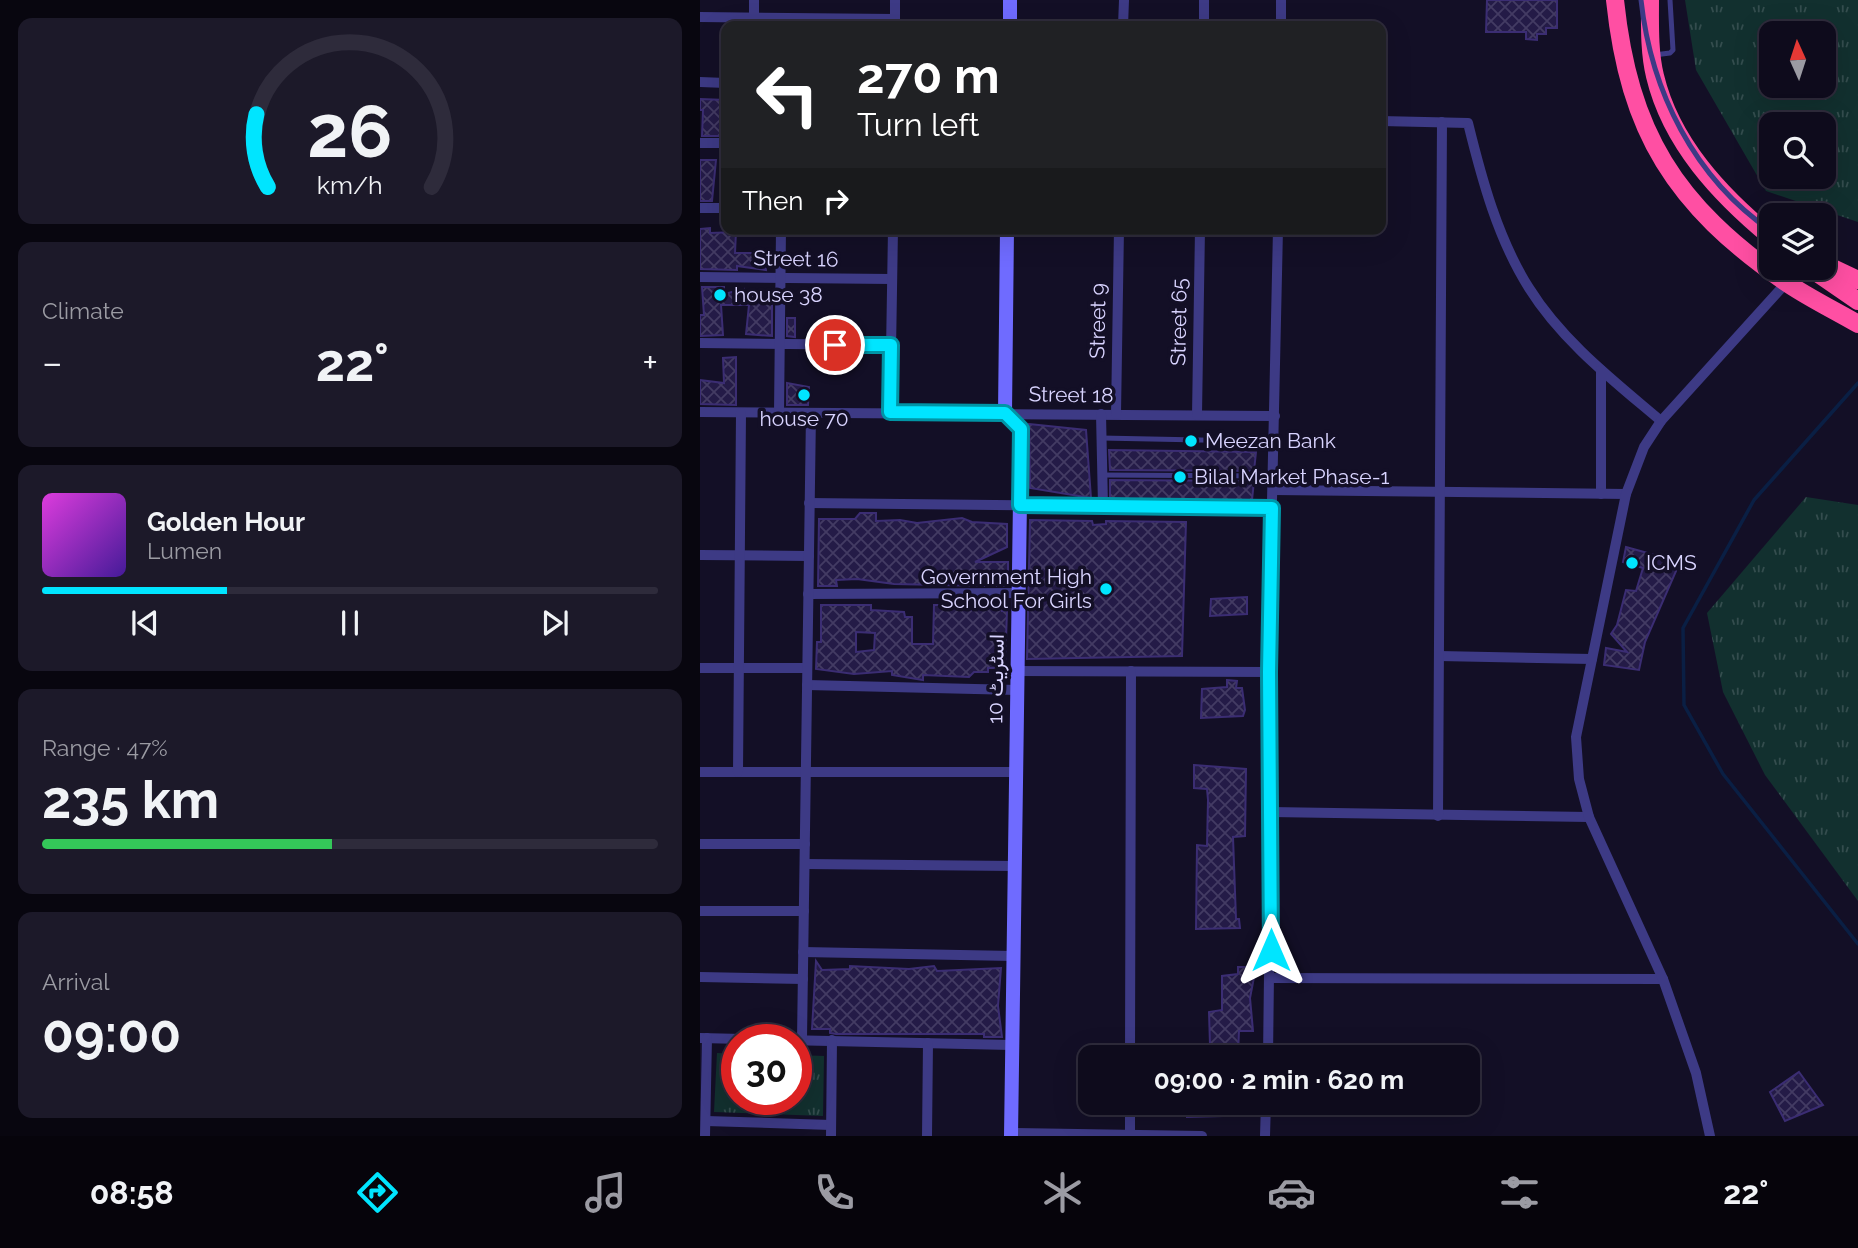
<!DOCTYPE html>
<html lang="en">
<head>
<meta charset="utf-8">
<style>
	body { margin:0; font-family:Raleway,Vazirmatn,sans-serif; background:#1c1929; color:#f1f3f6; height:100vh; display:flex; flex-direction:column; font-size:26px; white-space:nowrap }
	* { box-sizing:border-box; margin:0 }
	p { font-size:23px; color:#9b9ba3 }
	.icon { flex:none; width:38px; height:38px; fill:none; stroke:currentColor; stroke-width:2; stroke-linecap:round; stroke-linejoin:round }
	.map { position:relative; flex:1; overflow:hidden }
	.details { display:flex; flex-direction:column; gap:18px; padding:18px; background:#08060f; width:700px }
	.details>* { flex:none }
	.guide { position:absolute; left:21px; top:21px; width:665px; height:214px; border-radius:14px; box-shadow:0 7px 28px #0002,0 0 0 2px #2e2b3b; background:#202124; color:#fff; overflow:hidden }
	.needle { width:46px; rotate:357deg }
	.fabs { position:absolute; left:1059px; top:21px; display:grid; gap:14px }
	.fabs a { display:grid; place-items:center; width:77px; height:77px; border-radius:14px; background:#0e0b1c; box-shadow:0 7px 28px #0002,0 0 0 2px #2e2b3b; font-size:35px }
	.speed { position:absolute; left:21px; top:1024px; display:flex; gap:14px; font-size:35px; font-weight:700; text-align:center }
	.speed>* { display:grid; place-content:center; width:91px; height:91px; border-radius:50%; background:#0e0b1c; box-shadow:0 7px 28px #0002,0 0 0 2px #2e2b3b; line-height:1 }
	.speed .limit { border:10px solid #d22; background:#fff; color:#111 }
	.pin { position:absolute; display:grid; place-items:center; width:60px; height:60px; color:#fff; margin:-30px; border:4px solid #fff; border-radius:50%; box-shadow:0 2px 7px #0007 }
	.me { position:absolute; width:77px; margin:-38px; rotate:0deg; stroke-linejoin:round; filter:drop-shadow(0 0 5px #0008) }
	.turn { display:flex; align-items:center; gap:24px; height:147px; padding:0 21px; font-size:32px }
	.turn .icon { width:91px; height:91px; stroke-width:2.5 }
	.turn b { display:block; font-size:49px; line-height:60px }
	.then { display:flex; align-items:center; height:66px; padding:0 21px; background:#0003; gap:14px; font-size:26px }
	.big { font-size:52px; font-weight:700; line-height:1.1 }
	.details .card { flex:1; display:flex; flex-direction:column; justify-content:center; gap:10px; min-width:0; padding:0 24px; border-radius:14px; background:#1c1929 }
	.details .dial { align-items:center; gap:0 }
	.dial svg { height:182px; overflow:visible; fill:none; stroke:#2e2b3b; stroke-width:7; stroke-linecap:round; text-anchor:middle }
	.dial text { fill:#f1f3f6; stroke:none }
	.song { display:flex; align-items:center; gap:21px }
	.cover { width:84px; height:84px; border-radius:10px; background:linear-gradient(135deg,hsl(300 70% 55%),hsl(260 70% 35%)) }
	.played { height:7px; border-radius:4px; background:linear-gradient(90deg,#00e5ff 30%,#2e2b3b 30%) }
	.keys { display:flex; justify-content:space-around; direction:ltr }
	.heat { display:flex; justify-content:space-between; align-items:center; font-size:38px; direction:ltr }
	.charge { height:10px; border-radius:5px; background:linear-gradient(90deg,#34c759 47%,#2e2b3b 0) }
	.trip { position:absolute; left:378px; top:1045px; width:402px; height:70px; border-radius:14px; background:#0e0b1c; box-shadow:0 7px 28px #0002,0 0 0 2px #2e2b3b; font-weight:700; line-height:70px; text-align:center }
	.menu { display:flex; height:112px; justify-content:space-around; align-items:center; background:#06040b; color:#9b9ba3 }
	.menu .icon { width:49px; height:49px }
	.menu .active { color:#00e5ff }
	.menu b { font-size:32px; color:#f1f3f6 }
	main { display:flex; flex:1; min-height:0 }
	.map>svg:first-child { display:block }
</style>
</head>
<body>
<main>
<section class="details">
<div class="card dial"><svg viewBox="0 0 100 80">
<path d="M14 69A42 42 0 1 1 86 69"/>
<path d="M14 69A42 42 0 0 1 9 37" stroke="#00e5ff"/>
<text x="50" y="56" font-size="32" font-weight="700">26</text>
<text x="50" y="72" font-size="11">km/h</text>
</svg></div>
<div class="card"><p>Climate</p>
<div class="heat"><a>−</a><b class="big">22°</b><a>+</a></div>
</div>
<div class="card">
<div class="song"><i class="cover"></i><div><b>Golden Hour</b><p>Lumen</p></div></div>
<div class="played"></div>
<div class="keys"><svg class="icon" aria-label="previous" viewBox="0 0 24 24"><path d="M18 5L8 12l10 7zM5 5v14"/></svg><svg class="icon" aria-label="pause" viewBox="0 0 24 24"><path d="M8 5v14M16 5v14"/></svg><svg class="icon" aria-label="next" viewBox="0 0 24 24"><path d="M6 5l10 7-10 7zM19 5v14"/></svg></div>
</div>
<div class="card"><p>Range · 47%</p><b class="big">235 km</b><div class="charge"></div></div>
<div class="card"><p>Arrival</p><b class="big">09:00</b></div>
</section>
<div class="map">
<svg width="1158" height="1136" viewBox="0 0 1158 1136">
	<defs>
		<pattern id="park-tufts" width="24" height="20" patternUnits="userSpaceOnUse" patternTransform="scale(1.75)"><rect width="24" height="20" fill="#12302f"/><path d="M3 7l-1-3M5 7V3M7 7l1-3M15 17l-1-3M17 17v-4M19 17l1-3" fill="none" stroke="#344d4e"/></pattern>
		<pattern id="building-cross-hatch" width="8" height="8" patternUnits="userSpaceOnUse" patternTransform="scale(1.75)"><rect width="8" height="8" fill="#241b47"/><path d="M0 0l8 8M0 8l8-8" fill="none" stroke="#433b63"/></pattern>
	</defs>
	<rect width="100%" height="100%" fill="#130f26"/>
	<g fill="url(#park-tufts)" fill-rule="evenodd">
		<path d="M985 0H1158V222L1066 191 996 70ZM1071 33H1124V86H1071ZM1071 124H1124V177H1071Z"/>
		<path d="M1106 497 1158 505V901L1065 775 1023 692 1007 613Z"/>
		<path d="M17 1053 37 1054V1099H96V1055L124 1056 123 1116 14 1112Z"/>
	</g>
	<g fill="none" stroke-linecap="round" stroke-linejoin="round">
		<path stroke="#0a1f44" stroke-width="3.5" d="M1158 383 1054 500 983 628 984 705 1023 774 1158 944"/>
	</g>
	<g fill="url(#building-cross-hatch)" stroke="#3b2d73" stroke-width="2" fill-rule="evenodd">
		<path d="M787 0H857V28H846V34H837V40L826 39V32H786Z"/>
		<path d="M0 99 26 100 25 136H2L3 110H0Z"/>
		<path d="M0 160H16L12 201H0Z"/>
		<path d="M10 228V233L36 232 35 253H64L66 270 37 266V270L0 269V229Z"/>
		<path d="M2 287H24V294L44 289V295L62 296V292H72V336L46 334 49 305H21L23 335 0 336V315H4Z"/>
		<path d="M87 318H95V337L87 336Z"/>
		<path d="M136 319H148L146 334 143 337H134Z"/>
		<path d="M36 357V405L0 404V380L24 383 23 358Z"/>
		<path d="M87 383 109 387 108 405H87Z"/>
		<path d="M329 424 386 430 391 498 330 488Z"/>
		<path d="M409 450 556 452 554 471 410 470Z"/>
		<path d="M410 480 554 481 552 500 410 499Z"/>
		<path d="M160 513H176V521L200 520 217 523 262 518 272 522 307 524V547L275 562H308V586H293L287 582V586L194 584 157 579 136 580 137 586H118L119 519H155Z"/>
		<path d="M330 520 392 521 393 525 406 524V521L486 522 482 656 327 659Z"/>
		<path d="M926 547 980 562 945 642 939 670 904 665 906 648 927 652 911 634 917 625 926 590 936 591 943 568 923 562Z"/>
		<path d="M547 597V614L510 616 511 599Z"/>
		<path d="M121 605H171V610L204 612 205 617H212V644H233L234 605H271V610L302 607V611H307L305 668H288V672H274L269 677 223 675V680L192 675V671L154 674 116 669 117 642H121ZM156 632 175 633 174 650 156 652Z"/>
		<path d="M527 680 537 681 536 688H542L545 710 543 716 501 718 502 689 527 687Z"/>
		<path d="M494 765 546 769 545 836 533 837 536 919H539L540 928 496 929 497 845 507 846 508 800 507 789 494 788Z"/>
		<path d="M116 961 122 970 150 969V966L209 969 234 966 237 971 301 968 298 1006 302 1037H284V1034H136L130 1033V1029H112Z"/>
		<path d="M538 967H556L550 998 553 1031H539L538 1055 496 1057V1047L510 1045 509 1012 522 1010V976L538 974Z"/>
		<path d="M1099 1072 1123 1105 1085 1121 1070 1092Z"/>
		<path d="M487 1102H523V1116L487 1117Z"/>
	</g>
	<g fill="none" stroke-linecap="round" stroke-linejoin="round">
		<g stroke="#3d3a85" stroke-width="5">
			<path d="M954 55 970 53 973 50 970 0"/>
			<path d="M401 438 550 441"/>
			<path d="M402 475 573 476"/>
		</g>
		<g stroke="#3d3a85" stroke-width="10">
			<path d="M0 17 195 19"/>
			<path d="M54 26V0"/>
			<path d="M195 26V0"/>
			<path d="M423 26 424 0"/>
			<path d="M504 26V0"/>
			<path d="M581 26V0"/>
			<path d="M0 82 26 83"/>
			<path d="M681 121 768 123C782 180 798 239 829 288 862 341 914 381 961 421"/>
			<path d="M0 143H26"/>
			<path d="M0 208H26"/>
			<path d="M0 277 192 279"/>
			<path d="M0 343 191 345"/>
			<path d="M901 370V494"/>
			<path d="M0 412 575 416"/>
			<path d="M190 412 193 229"/>
			<path d="M79 413 81 229"/>
			<path d="M401 414 403 506"/>
			<path d="M416 414 419 229"/>
			<path d="M497 415 500 229"/>
			<path d="M573 490 926 494"/>
			<path d="M109 503 572 508"/>
			<path d="M0 555 109 556"/>
			<path d="M108 594 318 593"/>
			<path d="M739 656 892 659"/>
			<path d="M0 668H107"/>
			<path d="M317 671 569 672"/>
			<path d="M107 685 317 690"/>
			<path d="M0 772H316"/>
			<path d="M38 772 41 413"/>
			<path d="M571 812 889 817"/>
			<path d="M738 816 742 122"/>
			<path d="M0 844H105"/>
			<path d="M105 864 314 866"/>
			<path d="M0 911H104"/>
			<path d="M103 952 313 956"/>
			<path d="M0 977 103 979"/>
			<path d="M571 978 963 979"/>
			<path d="M0 1038 311 1045"/>
			<path d="M102 1039 111 413"/>
			<path d="M430 1057 431 671"/>
			<path d="M568 1057 571 812 569 636 578 229"/>
			<path d="M6 1121 131 1125"/>
			<path d="M311 1133 502 1136"/>
			<path d="M5 1136 7 1038"/>
			<path d="M131 1136 132 1040"/>
			<path d="M227 1136 228 1043"/>
			<path d="M430 1136V1102"/>
			<path d="M565 1136 566 1102"/>
			<path d="M1010 1136 996 1073 963 979 889 817 879 779 876 737 926 494 944 447 961 421 1086 283"/>
		</g>
		<g stroke="#6f6bff" stroke-width="14">
			<path d="M310 26V0"/>
			<path d="M307 229 305 413 321 429 311 1136"/>
		</g>
		<g stroke="#ff4fa3" stroke-width="18">
			<path d="M915 0C929 133 975 205 1084 281 1107 297 1134 310 1158 324"/>
			<path d="M950 0C950 24 949 52 955 76 971 143 1020 195 1071 237"/>
			<path d="M1124 264 1158 280"/>
			<path d="M1110 268 1158 301"/>
		</g>
		<path stroke="#3d3a85" stroke-width="5" d="M941 0C951 91 994 178 1071 231"/>
	</g>
	<g fill="none" stroke-linecap="round" stroke-linejoin="round">
		<defs>
			<path id="route" d="M135 345H191L190 412 305 413 321 429 320 505 572 508 569 672 571 950"/>
		</defs>
		<use href="#route" stroke="#0095a6" stroke-width="18"/>
		<use href="#route" stroke="#00e5ff" stroke-width="12"/>
	</g>
	<g fill="#00e5ff" stroke="#130f26" stroke-width="2.5">
		<circle cx="20" cy="295" r="7"/>
		<circle cx="104" cy="395" r="7"/>
		<circle cx="491" cy="441" r="7"/>
		<circle cx="480" cy="477" r="7"/>
		<circle cx="932" cy="563" r="7"/>
		<circle cx="406" cy="589" r="7"/>
	</g>
	<g text-anchor="middle" stroke-width="7" stroke-linejoin="round" paint-order="stroke">
		<g font-size="21" fill="#d9d4ff" stroke="#130f26">
			<text transform="translate(96 259) rotate(1)" y="7">Street 16</text>
			<text transform="translate(398 321) rotate(-89)" y="7">Street 9</text>
			<text transform="translate(479 322) rotate(-89)" y="7">Street 65</text>
			<text transform="translate(371 395) rotate(1)" y="7">Street 18</text>
			<text transform="translate(296 679) rotate(-89)" y="7">اسٹریٹ 10</text>
		</g>
		<g font-size="21" fill="#d9d4ff" stroke="#130f26" text-anchor="start">
			<text x="34" y="302">house 38</text>
			<text x="104" y="426" text-anchor="middle">house 70</text>
			<text x="505" y="448">Meezan Bank</text>
			<text x="494" y="484">Bilal Market Phase-1</text>
			<text x="946" y="570">ICMS</text>
			<text x="392" y="584" text-anchor="end">Government High<tspan x="392" dy="24">School For Girls</tspan></text>
		</g>
	</g>
</svg>
<div class="fabs">
<a><svg class="needle" viewBox="-14 -14 28 28"><path d="M0-13l5 13h-10z" fill="#e53935"/><path d="M0 13l5-13h-10z" fill="#9b9ba3"/></svg></a>
<a><svg class="icon" aria-label="search" viewBox="0 0 24 24"><circle cx="10" cy="10" r="6"/><path d="M15 15l6 6"/></svg></a>
<a><svg class="icon" aria-label="layers" viewBox="0 0 24 24"><path d="M12 4l9 5-9 5-9-5zM3 14l9 5 9-5"/></svg></a>
</div>
<div class="speed"><div class="limit">30</div></div>
<div class="pin" style="left:135px;top:345px;background:#d93025"><svg class="icon" aria-label="arrive" viewBox="0 0 24 24"><path d="M6 21V4h12l-3 4 3 4H6"/></svg></div>
<svg class="me" style="left:571px;top:950px" viewBox="-20 -20 40 40"><path d="M0-17L14 15 0 8-14 15z" fill="#00e5ff" stroke="#fff" stroke-width="4"/></svg>
<div class="trip">09:00 · 2 min · 620 m</div>
<div class="guide">
<div class="turn"><svg class="icon" aria-label="left" viewBox="0 0 24 24"><path d="M17 20v-9H6M10 6l-5 5 5 5"/></svg><div><b>270 m</b>Turn left</div></div>
<div class="then">Then<svg class="icon" aria-label="right" viewBox="0 0 24 24"><path d="M7 20v-9h11M14 6l5 5-5 5"/></svg></div>
</div>
</div>
</main>
<nav class="menu">
<b>08:58</b>
<svg class="icon active" aria-label="directions" viewBox="0 0 24 24"><path d="M12 3l9 9-9 9-9-9zM9 14v-3h6M13 9l2 2-2 2"/></svg>
<svg class="icon" aria-label="music" viewBox="0 0 24 24"><path d="M9 18V5l10-2v13"/><circle cx="6" cy="18" r="3"/><circle cx="16" cy="16" r="3"/></svg>
<svg class="icon" aria-label="phone" viewBox="0 0 24 24"><path d="M5 4h4l2 5-3 2q2 4 5 5l2-3 5 2v4C11 20 4 13 5 4z"/></svg>
<svg class="icon" aria-label="climate" viewBox="0 0 24 24"><path d="M12 3v18M4 7l16 10M4 17L20 7"/></svg>
<svg class="icon" aria-label="car" viewBox="0 0 24 24"><path d="M5 17H2v-5l4-1 3-4h7l3 4 3 1v5h-3M9 17h6M6 11h13"/><circle cx="7" cy="17" r="2"/><circle cx="17" cy="17" r="2"/></svg>
<svg class="icon" aria-label="filters" viewBox="0 0 24 24"><path d="M4 7h16M4 17h16"/><circle cx="9" cy="7" r="2"/><circle cx="15" cy="17" r="2"/></svg>
<b>22°</b>
</nav>
</body>
</html>
